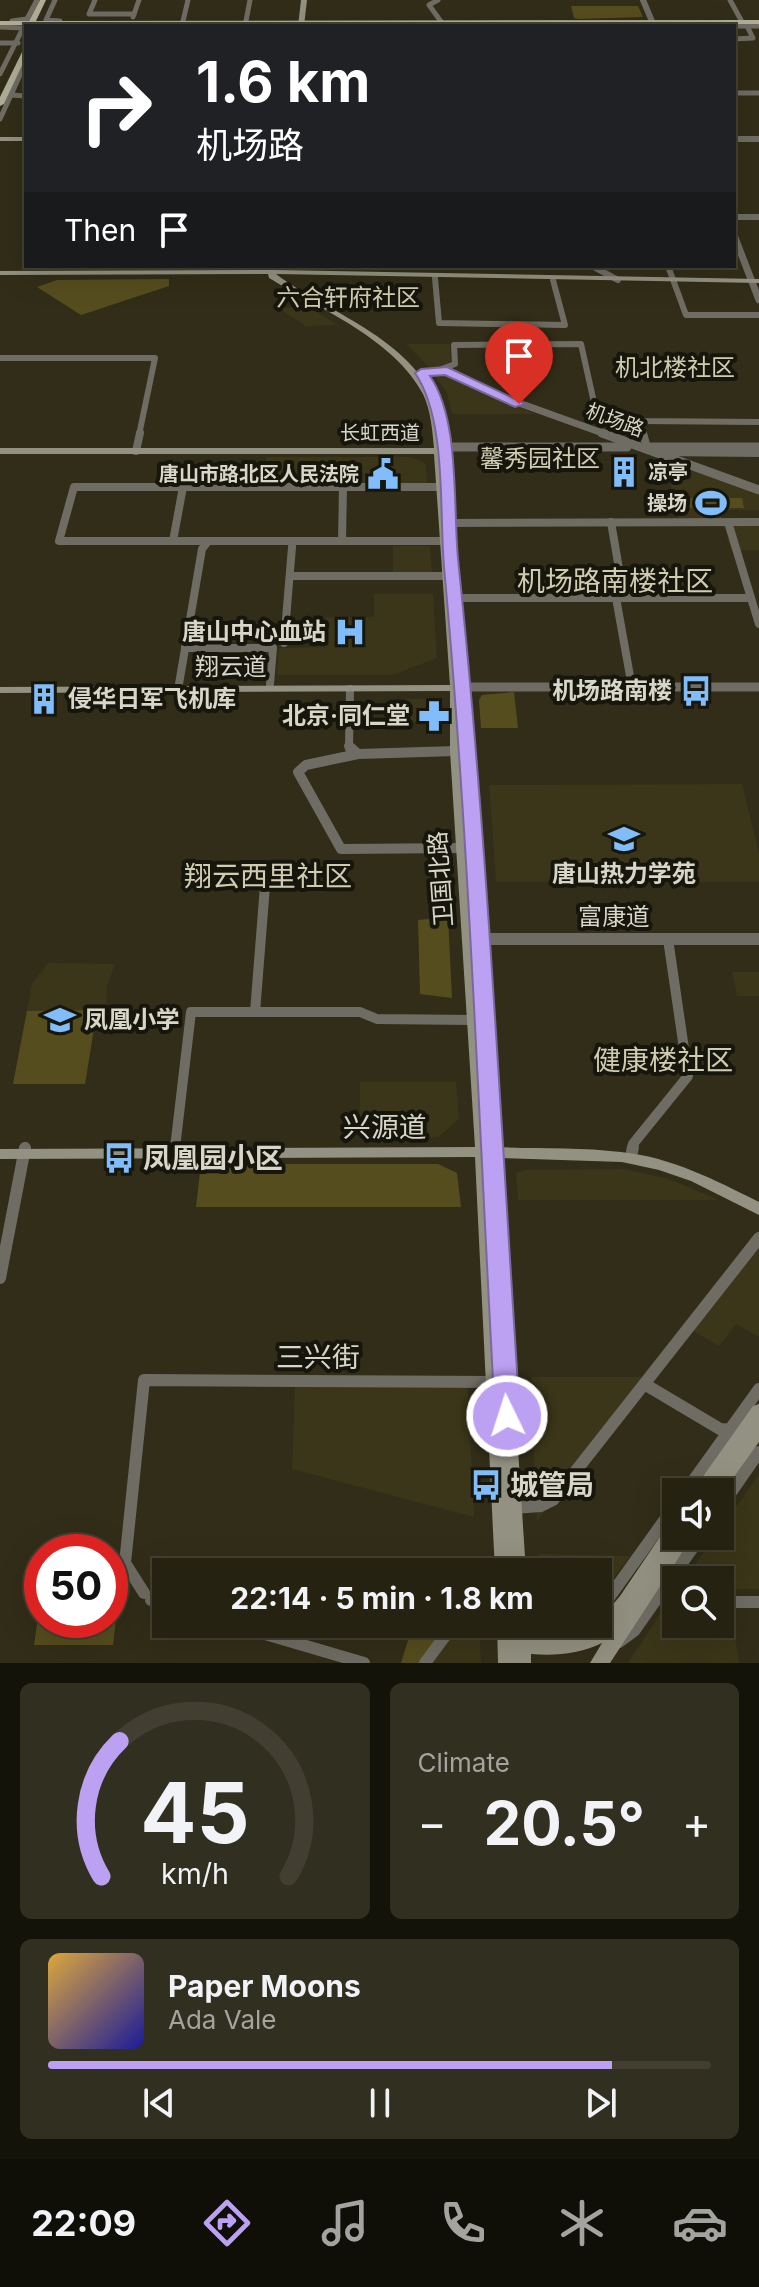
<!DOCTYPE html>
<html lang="en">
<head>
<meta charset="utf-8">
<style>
	body { margin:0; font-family:Inter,"Noto Sans SC",sans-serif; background:#312f20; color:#f1f3f6; height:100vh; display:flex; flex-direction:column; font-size:30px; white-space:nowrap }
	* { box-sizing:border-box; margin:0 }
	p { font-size:26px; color:#a3a49f }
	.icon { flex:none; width:44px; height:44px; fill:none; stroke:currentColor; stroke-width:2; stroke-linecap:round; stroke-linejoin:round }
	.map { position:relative; height:1663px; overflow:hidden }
	.drawer { display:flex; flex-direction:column; gap:20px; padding:20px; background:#14130a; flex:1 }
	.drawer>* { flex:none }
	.guide { position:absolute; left:24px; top:24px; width:712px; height:244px; border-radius:0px; box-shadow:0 8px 32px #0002,0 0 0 2px #423f32; background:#202124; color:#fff; overflow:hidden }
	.tools { position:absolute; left:662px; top:1478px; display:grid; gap:16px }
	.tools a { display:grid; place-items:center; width:72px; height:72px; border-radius:0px; background:#252212; box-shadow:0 8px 32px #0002,0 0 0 2px #423f32; font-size:40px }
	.speed { position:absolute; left:24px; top:1534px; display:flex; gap:16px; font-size:40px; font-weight:700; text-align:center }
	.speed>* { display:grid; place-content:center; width:104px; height:104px; border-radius:50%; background:#252212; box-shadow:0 8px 32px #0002,0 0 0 2px #423f32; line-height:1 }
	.speed .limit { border:12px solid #d22; background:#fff; color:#111 }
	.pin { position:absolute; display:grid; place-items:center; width:68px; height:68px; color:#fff; margin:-82px -34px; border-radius:50% 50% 50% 0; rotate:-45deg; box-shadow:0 0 8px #0007 }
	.pin .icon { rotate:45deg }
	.me { position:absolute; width:88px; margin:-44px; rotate:356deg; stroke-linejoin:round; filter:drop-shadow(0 0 6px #0008) }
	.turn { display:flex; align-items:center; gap:28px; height:168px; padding:0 40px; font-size:36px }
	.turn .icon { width:104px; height:104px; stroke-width:2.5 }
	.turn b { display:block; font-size:56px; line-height:68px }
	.then { display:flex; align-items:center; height:76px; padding:0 40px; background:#0003; gap:16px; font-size:30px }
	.big { font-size:60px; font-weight:700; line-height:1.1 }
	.drawer .widget { flex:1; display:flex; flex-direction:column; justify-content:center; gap:12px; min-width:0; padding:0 28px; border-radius:12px; background:#312f20 }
	.drawer .dial { align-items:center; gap:0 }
	.dial svg { height:208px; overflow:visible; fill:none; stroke:#423f32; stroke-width:7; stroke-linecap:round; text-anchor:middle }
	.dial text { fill:#f1f3f6; stroke:none }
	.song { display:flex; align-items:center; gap:24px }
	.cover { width:96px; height:96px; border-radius:12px; background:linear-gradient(135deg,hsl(40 70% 55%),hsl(240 70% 35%)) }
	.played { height:8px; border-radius:4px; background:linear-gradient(90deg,#bca0f2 85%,#423f32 85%) }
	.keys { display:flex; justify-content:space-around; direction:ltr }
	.heat { display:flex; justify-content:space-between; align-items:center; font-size:44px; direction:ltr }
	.drawer .tiles { flex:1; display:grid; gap:20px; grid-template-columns:1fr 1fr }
	.widget:last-child { grid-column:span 2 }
	.trip { position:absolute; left:152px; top:1558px; width:460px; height:80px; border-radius:0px; background:#252212; box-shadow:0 8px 32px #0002,0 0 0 2px #423f32; font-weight:700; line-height:80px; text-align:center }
	.tabs { display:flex; height:128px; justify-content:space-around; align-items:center; background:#0f0e07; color:#a3a49f }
	.tabs .icon { width:56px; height:56px }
	.tabs .on { color:#bca0f2 }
	.tabs b { font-size:36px; color:#f1f3f6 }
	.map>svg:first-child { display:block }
</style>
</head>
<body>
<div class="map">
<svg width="759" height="1663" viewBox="0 0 759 1663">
	<rect width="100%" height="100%" fill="#312d18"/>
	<g fill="#3b3619">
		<path d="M278 308H311L337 325 306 326Z"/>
		<path d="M406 344H450L451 364 431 369Z"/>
		<path d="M446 373 469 386 535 414H452L447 393 435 376Z"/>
		<path d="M266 457H411L426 464 427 485H263Z"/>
		<path d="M665 460 759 495V510H719L722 519H759V550H731L722 519H679Z"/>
		<path d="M393 546H430L432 573H393Z"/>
		<path d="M374 594H433L437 658 393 675H277L279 648 325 647 326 617H374Z"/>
		<path d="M403 699H425L439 704 440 722H404Z"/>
		<path d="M742 784 759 853V882H496L489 785Z"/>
		<path d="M48 963 115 964 107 986 106 1010H97L85 1084H13L32 984Z"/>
		<path d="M732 972H759V996H737Z"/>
		<path d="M360 1082H456L459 1119 438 1137H360Z"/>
		<path d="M624 1169 669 1179 719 1200H518L516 1173 525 1170Z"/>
		<path d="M759 1245V1337L736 1324 719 1346 688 1328Z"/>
		<path d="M531 1377H647L537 1521Z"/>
		<path d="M295 1387 468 1388 474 1517 292 1469Z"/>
		<path d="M759 1475V1589H720V1580H684L715 1536H720V1529Z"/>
		<path d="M539 1554 630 1556 598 1599V1572H540Z"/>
		<path d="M662 1611H676V1624H720V1612H731L739 1663H628Z"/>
		<path d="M459 1624H479L481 1663H429Z"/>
	</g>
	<g fill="#554d1e">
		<path d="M571 6H638L643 17 579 19 574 18Z"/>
		<path d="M169 279V286L81 315 37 287 57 280Z"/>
		<path d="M678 498H742L744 508H681Z"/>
		<path d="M514 692 518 728H481L479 700 482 695Z"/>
		<path d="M448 917 452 998 420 994 418 920Z"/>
		<path d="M97 1010 85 1084H13L27 1011Z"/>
		<path d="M201 1164H438L457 1173 461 1207H196Z"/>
		<path d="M42 1592V1620H110V1593H119L113 1645H34Z"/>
		<path d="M413 1624H447L419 1663H401Z"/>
	</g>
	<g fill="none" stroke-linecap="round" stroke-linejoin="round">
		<g stroke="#6f6d63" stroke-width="5">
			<path d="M55 0 46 20 60 21"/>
			<path d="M95 0 89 14H134"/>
			<path d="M438 0 429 5 442 23"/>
			<path d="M730 0 741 20"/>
			<path d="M133 17 139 0"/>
			<path d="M12 21 27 19 37 0"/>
			<path d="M183 21 188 0"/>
			<path d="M246 21 250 0"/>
			<path d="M301 25 313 26"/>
			<path d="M282 26 295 25"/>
			<path d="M603 26H759"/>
			<path d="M0 27 23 28 0 74"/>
			<path d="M734 39 753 38 746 24"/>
			<path d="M0 43H18"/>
			<path d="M734 93H759"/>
			<path d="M11 95 26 96"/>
			<path d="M0 119 26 62"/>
		</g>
		<g stroke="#6f6d63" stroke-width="6">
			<path d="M734 217H759"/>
			<path d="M592 266 618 280"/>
			<path d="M668 266 686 315H759"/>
			<path d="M435 278 439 323 565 325 553 280"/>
			<path d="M0 358H155L139 435"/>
			<path d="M439 370 455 364 454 345 581 344 595 407 640 421 759 422"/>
			<path d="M640 421 644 435"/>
		</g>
		<g stroke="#6f6d63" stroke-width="8">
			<path d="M643 433 646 444"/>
			<path d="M136 451 140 433"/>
			<path d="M658 452 759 453"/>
			<path d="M439 487H74L59 541H443"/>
			<path d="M611 522 624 598"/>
			<path d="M728 522 751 598"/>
			<path d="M447 523 759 522"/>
			<path d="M173 541 183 487"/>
			<path d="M342 541 343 487"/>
			<path d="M290 576H446"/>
			<path d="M456 598H751L759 624"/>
			<path d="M616 598 632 687"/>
			<path d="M284 643 292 547"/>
			<path d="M185 648H273L270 684"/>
			<path d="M179 684 202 549 206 544"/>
			<path d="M349 748 350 689"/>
		</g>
		<g stroke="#6f6d63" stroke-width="10">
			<path d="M349 746 358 754 456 751"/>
			<path d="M358 754 306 765 298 772 341 849 463 848"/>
			<path d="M255 1012 265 886"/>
			<path d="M175 1148 191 1012H360L377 1019 473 1020"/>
			<path d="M632 1149 633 1144 688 1076 668 939"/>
		</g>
		<g stroke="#6f6d63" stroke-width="12">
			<path d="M632 1152 633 1147"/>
			<path d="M0 1278 25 1148"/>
			<path d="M646 1385 720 1429 734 1430"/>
			<path d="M685 1492 759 1389"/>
			<path d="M513 1508 541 1506 553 1500 759 1238"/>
			<path d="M720 1508 759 1452"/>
			<path d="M144 1593 125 1563 144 1380 492 1382"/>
			<path d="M658 1593 676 1601"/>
			<path d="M151 1600 166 1604"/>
			<path d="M720 1602H759"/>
			<path d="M598 1613 676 1504"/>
			<path d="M231 1624 364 1663"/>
			<path d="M619 1642 634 1631 701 1536"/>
			<path d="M425 1663 454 1624"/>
		</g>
		<g stroke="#6f6d63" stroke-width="6">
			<path d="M643 0 654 26"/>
			<path d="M734 139H759"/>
		</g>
		<g stroke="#6f6d63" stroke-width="7">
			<path d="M734 235 759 300"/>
			<path d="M416 375 447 371 494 394 608 435"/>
		</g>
		<g stroke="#6f6d63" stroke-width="9">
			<path d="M602 433 759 490"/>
			<path d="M443 447H627"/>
			<path d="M648 447H759"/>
			<path d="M462 687H759"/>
		</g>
		<path stroke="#6f6d63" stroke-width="12" d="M470 939H759"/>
		<g fill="#939181" fill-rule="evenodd">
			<path d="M301 0H307L304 26H298Z"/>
			<rect x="0" y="137" width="26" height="4"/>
			<path d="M268 266H276V270L759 279V283L276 274C332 316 420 340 440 417 442 427 442 438 443 448L447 451 443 454 460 674 466 675 467 677 481 895 479 898H472L474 926H482L483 929 498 1147C539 1149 581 1147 621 1152 671 1157 715 1180 759 1202V1215L691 1181 659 1170 622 1162 499 1158 526 1572H495L475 1157 0 1159V1149L475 1147 450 751V691L0 693V687L450 685 434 454H0V448H434C432 429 431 411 423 394 395 340 319 308 269 278L268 274 0 275V271L268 270Z"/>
			<path d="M759 1404V1442L720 1497V1492H692L753 1406Z"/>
			<path d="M676 1520V1536H692L689 1542 610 1663H590L602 1643C579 1654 556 1656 531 1654V1663H498L497 1624H529L530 1637 566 1636 592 1629 620 1596 670 1522Z"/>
		</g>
		<g fill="#b0ad97" fill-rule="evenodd">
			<path d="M40 0H46L36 21 759 20V24L0 25V21H29Z"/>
			<path d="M26 48V57L4 104 0 106V97L23 50Z"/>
		</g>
	</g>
	<path fill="#bca0f2" stroke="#7a689d" stroke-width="2" d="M447 367 526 404 515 407 445 375 430 376C460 419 453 506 458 559 488 844 501 1131 520 1416L516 1424 507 1427 498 1424 495 1416C479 1133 470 849 444 567 439 509 447 420 415 373L421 369Z"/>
	<defs>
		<symbol id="building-bare" viewBox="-9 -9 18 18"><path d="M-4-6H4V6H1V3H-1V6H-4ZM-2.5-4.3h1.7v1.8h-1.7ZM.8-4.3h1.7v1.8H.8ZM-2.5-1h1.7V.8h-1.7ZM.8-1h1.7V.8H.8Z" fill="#81bdfa" stroke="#17160c" stroke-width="2.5" paint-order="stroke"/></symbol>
		<symbol id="civic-bare" viewBox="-9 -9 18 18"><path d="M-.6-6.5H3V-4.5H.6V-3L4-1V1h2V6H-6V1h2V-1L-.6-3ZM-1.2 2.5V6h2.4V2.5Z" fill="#81bdfa" stroke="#17160c" stroke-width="2.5" paint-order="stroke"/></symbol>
		<symbol id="stadium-bare" viewBox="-9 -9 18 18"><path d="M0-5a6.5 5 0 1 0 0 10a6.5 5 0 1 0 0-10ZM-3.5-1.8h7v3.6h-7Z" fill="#81bdfa" stroke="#17160c" stroke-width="2.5" paint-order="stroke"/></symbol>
		<symbol id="hospital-bare" viewBox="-9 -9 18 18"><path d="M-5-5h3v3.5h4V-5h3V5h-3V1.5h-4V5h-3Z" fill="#81bdfa" stroke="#17160c" stroke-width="2.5" paint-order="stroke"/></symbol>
		<symbol id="bus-bare" viewBox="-9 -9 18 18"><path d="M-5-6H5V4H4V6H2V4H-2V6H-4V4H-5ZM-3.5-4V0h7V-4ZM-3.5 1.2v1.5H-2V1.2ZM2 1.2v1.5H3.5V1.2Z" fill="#81bdfa" stroke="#17160c" stroke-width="2.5" paint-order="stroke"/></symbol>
		<symbol id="pharmacy-bare" viewBox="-9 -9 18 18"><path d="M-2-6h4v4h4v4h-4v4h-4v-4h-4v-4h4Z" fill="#81bdfa" stroke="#17160c" stroke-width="2.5" paint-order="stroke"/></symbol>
		<symbol id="university-bare" viewBox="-9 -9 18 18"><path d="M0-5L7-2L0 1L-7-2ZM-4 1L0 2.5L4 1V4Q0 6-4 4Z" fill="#81bdfa" stroke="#17160c" stroke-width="2.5" paint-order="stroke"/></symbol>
		<symbol id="school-bare" viewBox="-9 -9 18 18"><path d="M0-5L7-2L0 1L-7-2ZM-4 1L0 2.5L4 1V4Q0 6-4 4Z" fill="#81bdfa" stroke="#17160c" stroke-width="2.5" paint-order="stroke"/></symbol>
	</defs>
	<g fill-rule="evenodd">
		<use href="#building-bare" x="602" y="450" width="44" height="44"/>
		<use href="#civic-bare" x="361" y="452" width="44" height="44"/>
		<use href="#stadium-bare" x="689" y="481" width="44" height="44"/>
		<use href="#hospital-bare" x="328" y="610" width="44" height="44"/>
		<use href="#bus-bare" x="674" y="669" width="44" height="44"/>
		<use href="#building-bare" x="22" y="677" width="44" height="44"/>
		<use href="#pharmacy-bare" x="412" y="694" width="44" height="44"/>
		<use href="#university-bare" x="602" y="817" width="44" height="44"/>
		<use href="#school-bare" x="38" y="998" width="44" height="44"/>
		<use href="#bus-bare" x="97" y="1136" width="44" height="44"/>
		<use href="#bus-bare" x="464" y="1463" width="44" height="44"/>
	</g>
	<g text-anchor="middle" stroke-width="8" stroke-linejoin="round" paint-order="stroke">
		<g font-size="20" fill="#d8d6c9" stroke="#17160c">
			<text transform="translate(615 420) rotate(20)" y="7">机场路</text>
			<text x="380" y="440">长虹西道</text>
		</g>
		<g font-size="20" font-weight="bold" fill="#d8d6c9" stroke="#17160c" text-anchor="end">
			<text x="648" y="479" text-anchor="start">凉亭</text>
			<text x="359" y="481">唐山市路北区人民法院</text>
			<text x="687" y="510">操场</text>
		</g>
		<g font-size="24" fill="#d0ccb2" stroke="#17160c">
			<text x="348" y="306">六合轩府社区</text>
			<text x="675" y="376">机北楼社区</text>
			<text x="540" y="467">馨秀园社区</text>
		</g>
		<g font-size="24" font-weight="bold" fill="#d8d6c9" stroke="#17160c" text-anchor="end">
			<text x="326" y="640">唐山中心血站</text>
			<text x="672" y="699">机场路南楼</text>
			<text x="68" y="707" text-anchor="start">侵华日军飞机库</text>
			<text x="410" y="724">北京·同仁堂</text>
			<text x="624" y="882" text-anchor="middle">唐山热力学苑</text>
			<text x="84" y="1028" text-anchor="start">凤凰小学</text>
		</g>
		<g font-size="24" fill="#d8d6c9" stroke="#17160c">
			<text x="231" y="675">翔云道</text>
			<text transform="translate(441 879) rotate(-94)" y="8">卫国北路</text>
			<text x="614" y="925">富康道</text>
		</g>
		<g font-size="28" fill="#d0ccb2" stroke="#17160c">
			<text x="615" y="591">机场路南楼社区</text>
			<text x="268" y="886">翔云西里社区</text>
			<text x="663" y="1070">健康楼社区</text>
		</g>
		<g font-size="28" fill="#d8d6c9" stroke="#17160c">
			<text x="385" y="1137">兴源道</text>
			<text x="318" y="1367">三兴街</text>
		</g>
		<g font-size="28" font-weight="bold" fill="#d8d6c9" stroke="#17160c" text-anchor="start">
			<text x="143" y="1168">凤凰园小区</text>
			<text x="510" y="1495">城管局</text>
		</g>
	</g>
</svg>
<div class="tools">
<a><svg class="icon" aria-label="sound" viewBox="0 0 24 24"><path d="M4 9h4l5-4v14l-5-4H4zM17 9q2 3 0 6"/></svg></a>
<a><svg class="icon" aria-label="search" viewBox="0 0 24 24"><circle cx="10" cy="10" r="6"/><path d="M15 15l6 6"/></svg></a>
</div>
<div class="speed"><div class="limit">50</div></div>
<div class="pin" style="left:519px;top:404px;background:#d93025"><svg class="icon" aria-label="arrive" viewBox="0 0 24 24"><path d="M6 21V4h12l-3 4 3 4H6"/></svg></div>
<svg class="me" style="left:507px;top:1416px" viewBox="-20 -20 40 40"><circle r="17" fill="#bca0f2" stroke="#fff" stroke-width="3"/><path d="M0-11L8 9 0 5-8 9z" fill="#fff"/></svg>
<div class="trip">22:14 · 5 min · 1.8 km</div>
<div class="guide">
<div class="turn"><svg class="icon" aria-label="right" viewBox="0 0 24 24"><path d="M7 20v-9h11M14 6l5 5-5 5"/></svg><div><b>1.6 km</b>机场路</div></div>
<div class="then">Then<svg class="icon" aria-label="arrive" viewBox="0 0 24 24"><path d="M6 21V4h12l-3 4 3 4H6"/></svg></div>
</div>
</div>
<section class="drawer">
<div class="tiles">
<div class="widget dial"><svg viewBox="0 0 100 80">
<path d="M14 69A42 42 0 1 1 86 69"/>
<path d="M14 69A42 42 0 0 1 21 17" stroke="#bca0f2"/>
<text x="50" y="56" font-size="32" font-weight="700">45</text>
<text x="50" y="72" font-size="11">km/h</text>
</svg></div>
<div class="widget"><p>Climate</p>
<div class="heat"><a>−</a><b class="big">20.5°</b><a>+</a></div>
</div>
<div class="widget">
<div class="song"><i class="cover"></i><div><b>Paper Moons</b><p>Ada Vale</p></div></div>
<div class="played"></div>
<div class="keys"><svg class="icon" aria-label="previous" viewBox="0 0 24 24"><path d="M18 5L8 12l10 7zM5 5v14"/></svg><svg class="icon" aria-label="pause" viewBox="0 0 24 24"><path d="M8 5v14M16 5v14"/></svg><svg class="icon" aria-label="next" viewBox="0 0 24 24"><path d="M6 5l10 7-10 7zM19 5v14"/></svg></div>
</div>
</div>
</section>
<nav class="tabs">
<b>22:09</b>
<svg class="icon on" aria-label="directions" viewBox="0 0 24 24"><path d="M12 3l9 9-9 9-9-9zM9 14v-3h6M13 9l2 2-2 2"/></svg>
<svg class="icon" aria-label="music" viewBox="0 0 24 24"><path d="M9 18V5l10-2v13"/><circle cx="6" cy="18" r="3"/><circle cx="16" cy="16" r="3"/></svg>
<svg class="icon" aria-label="phone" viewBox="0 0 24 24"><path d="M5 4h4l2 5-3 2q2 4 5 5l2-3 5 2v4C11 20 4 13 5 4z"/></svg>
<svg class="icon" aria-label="climate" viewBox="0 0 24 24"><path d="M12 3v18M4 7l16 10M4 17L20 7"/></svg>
<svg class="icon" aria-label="car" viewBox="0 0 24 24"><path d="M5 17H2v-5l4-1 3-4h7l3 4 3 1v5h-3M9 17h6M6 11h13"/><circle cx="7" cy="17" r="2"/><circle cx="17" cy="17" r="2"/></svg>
</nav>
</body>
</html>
